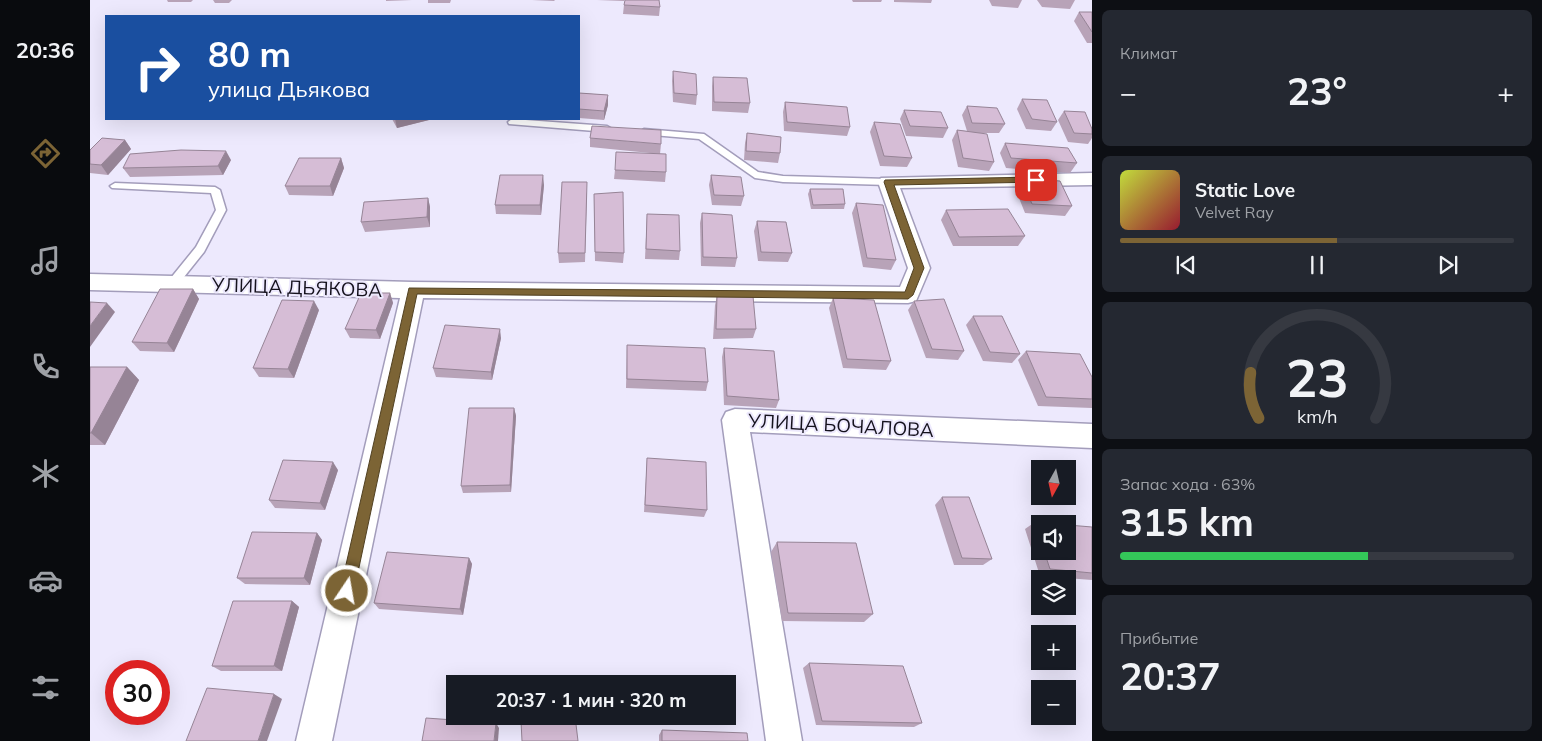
<!DOCTYPE html>
<html lang="ru">
<head>
<meta charset="utf-8">
<style>
	body { margin:0; font-family:Mulish,sans-serif; background:#242831; color:#f1f3f6; height:100vh; display:flex; flex-direction:column; font-size:19px; white-space:nowrap }
	* { box-sizing:border-box; margin:0 }
	p { font-size:16px; color:#9ea1a6 }
	.icon { flex:none; width:28px; height:28px; fill:none; stroke:currentColor; stroke-width:2; stroke-linecap:round; stroke-linejoin:round }
	.map { position:relative; flex:1; overflow:hidden }
	.drawer { display:flex; flex-direction:column; gap:10px; padding:10px; background:#0d0f14; width:450px }
	.drawer>* { flex:none }
	.banner { position:absolute; left:15px; top:15px; width:475px; height:105px; border-radius:0px; box-shadow:0 5px 20px #0002; background:#1a4fa0; color:#fff; overflow:hidden }
	.needle { width:32px; rotate:188deg }
	.buttons { position:absolute; left:941px; top:460px; display:grid; gap:10px }
	.buttons a { display:grid; place-items:center; width:45px; height:45px; border-radius:0px; background:#171b24; box-shadow:0 5px 20px #0002; font-size:25px }
	.speed { position:absolute; left:15px; top:660px; display:flex; gap:10px; font-size:25px; font-weight:700; text-align:center }
	.speed>* { display:grid; place-content:center; width:65px; height:65px; border-radius:50%; background:#171b24; box-shadow:0 5px 20px #0002; line-height:1 }
	.speed .limit { border:8px solid #d22; background:#fff; color:#111 }
	.pin { position:absolute; display:grid; place-items:center; width:42px; height:42px; color:#fff; margin:-21px; border-radius:10px; box-shadow:0 2px 8px #0006 }
	.me { position:absolute; width:55px; margin:-28px; rotate:12deg; stroke-linejoin:round; filter:drop-shadow(0 0 4px #0008) }
	.turn { display:flex; align-items:center; gap:18px; height:105px; padding:0 20px; font-size:22px }
	.turn .icon { width:65px; height:65px; stroke-width:2.5 }
	.turn b { display:block; font-size:35px; line-height:42px }
	.big { font-size:38px; font-weight:700; line-height:1.1 }
	.drawer .widget { flex:1; display:flex; flex-direction:column; justify-content:center; gap:8px; min-width:0; padding:0 18px; border-radius:8px; background:#242831 }
	.drawer .dial { align-items:center; gap:0 }
	.dial svg { height:130px; overflow:visible; fill:none; stroke:#363941; stroke-width:7; stroke-linecap:round; text-anchor:middle }
	.dial text { fill:#f1f3f6; stroke:none }
	.song { display:flex; align-items:center; gap:15px }
	.cover { width:60px; height:60px; border-radius:8px; background:linear-gradient(135deg,hsl(70 70% 55%),hsl(350 70% 35%)) }
	.played { height:5px; border-radius:2px; background:linear-gradient(90deg,#7c6435 55%,#363941 55%) }
	.keys { display:flex; justify-content:space-around; direction:ltr }
	.heat { display:flex; justify-content:space-between; align-items:center; font-size:28px; direction:ltr }
	.charge { height:8px; border-radius:4px; background:linear-gradient(90deg,#34c759 63%,#363941 0) }
	.trip { position:absolute; left:356px; top:675px; width:290px; height:50px; border-radius:0px; background:#171b24; box-shadow:0 5px 20px #0002; font-weight:700; line-height:50px; text-align:center }
	main { display:flex; flex:1; min-height:0 }
	.tab-bar { display:flex; flex-direction:column; width:90px; justify-content:space-around; align-items:center; background:#090b0e; color:#9ea1a6 }
	.tab-bar .icon { width:35px; height:35px }
	.tab-bar .selected { color:#7c6435 }
	.tab-bar b { font-size:22px; color:#f1f3f6 }
	.map>svg:first-child { display:block }
</style>
</head>
<body>
<main>
<nav class="tab-bar">
<b>20:36</b>
<svg class="icon selected" aria-label="directions" viewBox="0 0 24 24"><path d="M12 3l9 9-9 9-9-9zM9 14v-3h6M13 9l2 2-2 2"/></svg>
<svg class="icon" aria-label="music" viewBox="0 0 24 24"><path d="M9 18V5l10-2v13"/><circle cx="6" cy="18" r="3"/><circle cx="16" cy="16" r="3"/></svg>
<svg class="icon" aria-label="phone" viewBox="0 0 24 24"><path d="M5 4h4l2 5-3 2q2 4 5 5l2-3 5 2v4C11 20 4 13 5 4z"/></svg>
<svg class="icon" aria-label="climate" viewBox="0 0 24 24"><path d="M12 3v18M4 7l16 10M4 17L20 7"/></svg>
<svg class="icon" aria-label="car" viewBox="0 0 24 24"><path d="M5 17H2v-5l4-1 3-4h7l3 4 3 1v5h-3M9 17h6M6 11h13"/><circle cx="7" cy="17" r="2"/><circle cx="17" cy="17" r="2"/></svg>
<svg class="icon" aria-label="filters" viewBox="0 0 24 24"><path d="M4 7h16M4 17h16"/><circle cx="9" cy="7" r="2"/><circle cx="15" cy="17" r="2"/></svg>
</nav>
<div class="map">
<svg width="1002" height="741" viewBox="0 0 1002 741">
	<rect width="100%" height="100%" fill="#ede9fd"/>
	<g fill="none" stroke-linecap="round" stroke-linejoin="round">
		<defs>
			<g id="service">
				<path d="M422 119 517 126 522 129 517 132 419 124 418 122Z"/>
				<path d="M554 129 614 134 668 172 693 176 798 179 803 182 798 185 693 182 665 178 609 139 551 134 549 132Z"/>
				<path d="M25 183 125 187 130 190 136 210 114 252 86 287 82 288 76 284 106 247 126 210 121 193 22 188 20 186Z"/>
			</g>
			<g id="minor">
				<path d="M1002 173V185L810 188 840 268 826 301 818 303 333 298 242 741H206L310 298 0 290V274L323 282 810 287 818 268 788 182 791 178Z"/>
				<path d="M645 409 1002 424V448L660 432 712 741H676L632 420 636 412Z"/>
			</g>
		</defs>
		<use href="#service" stroke="#a39dbb" stroke-width="3"/>
		<use href="#minor" stroke="#a39dbb" stroke-width="3"/>
		<use href="#service" fill="#fff" fill-rule="evenodd"/>
		<use href="#minor" fill="#fff" fill-rule="evenodd"/>
	</g>
	<g fill="#b8a3b8">
		<path d="M77 0H103L101 2H78Z"/>
		<path d="M123 0H142L139 3H125Z"/>
		<path d="M296 0H322L296 1Z"/>
		<path d="M338 0H361L360 3H338Z"/>
		<path d="M442 0H465L464 1Z"/>
		<path d="M507 0H534V1Z"/>
		<path d="M762 0H792L791 2H763Z"/>
		<path d="M804 0H842L841 3 804 2Z"/>
		<path d="M899 0H932L928 8 902 6Z"/>
		<path d="M947 0H985L980 9 952 7Z"/>
		<path d="M534 5 570 7 569 16 533 14Z"/>
		<path d="M989 12H1002V43H997L984 21Z"/>
		<path d="M583 71 607 95 606 105 583 102 582 81Z"/>
		<path d="M623 77 660 103 658 113 622 111V86Z"/>
		<path d="M489 93 518 95V105L514 120 489 118Z"/>
		<path d="M932 99 967 122 961 131 936 129 927 109Z"/>
		<path d="M695 102 760 127 757 136 694 131 693 112Z"/>
		<path d="M877 106 915 124 909 133H889L904 162 899 171 868 167 862 140 867 130 877 131 872 115Z"/>
		<path d="M814 110 858 128 853 138 816 136 810 119Z"/>
		<path d="M974 111 1002 129V138L998 144 978 142 968 120Z"/>
		<path d="M302 119H343L307 128Z"/>
		<path d="M784 122 822 158 817 167 790 166 780 132Z"/>
		<path d="M657 133 690 153 688 163 654 160 655 143Z"/>
		<path d="M500 138 571 144 570 154 500 147Z"/>
		<path d="M35 140 41 149 18 175 0 173V150Z"/>
		<path d="M915 143 987 163 980 173 916 168 910 153Z"/>
		<path d="M251 158 254 168 243 196 199 195 195 186Z"/>
		<path d="M141 160 133 175 40 177 33 168Z"/>
		<path d="M525 170 576 172 575 182 524 179Z"/>
		<path d="M621 175 654 196 651 206 622 205 619 185Z"/>
		<path d="M931 178 982 206 975 216 935 213 925 188Z"/>
		<path d="M454 185 451 215 406 214 405 205Z"/>
		<path d="M720 189 755 204 754 209H721L718 194Z"/>
		<path d="M497 192 495 262 469 263 468 253Z"/>
		<path d="M504 194 534 253 533 263 505 261Z"/>
		<path d="M338 198 340 207V227L275 232 271 222Z"/>
		<path d="M766 203 806 260 801 270 773 267 762 213Z"/>
		<path d="M856 210 935 236 928 246H863L851 220Z"/>
		<path d="M612 213 647 258 645 267 611 266 610 223Z"/>
		<path d="M557 214 590 251 589 260 555 259Z"/>
		<path d="M667 221 702 253 698 262 668 261 664 231Z"/>
		<path d="M103 289 109 299 84 352 50 351 42 342Z"/>
		<path d="M300 293 303 303 290 339 260 338 255 329Z"/>
		<path d="M627 296 666 329 663 338 623 339 625 305Z"/>
		<path d="M743 298 801 361 796 370 753 368 739 308Z"/>
		<path d="M824 301 874 351 868 360 836 358 818 310Z"/>
		<path d="M229 310 204 378 169 377 163 368Z"/>
		<path d="M883 316 930 354 922 363 893 361 876 325Z"/>
		<path d="M411 338 402 380 346 377 343 368Z"/>
		<path d="M537 345 618 382 616 391 536 388Z"/>
		<path d="M634 348 689 400 686 408 634 405 632 357Z"/>
		<path d="M936 351 1002 377V408L948 406 928 360Z"/>
		<path d="M0 367H37L49 380 15 445H0Z"/>
		<path d="M424 408 426 416 421 492 373 493 371 486Z"/>
		<path d="M557 458 617 510 614 517 554 512Z"/>
		<path d="M248 470 235 510 185 508 179 500Z"/>
		<path d="M852 497 902 559 893 565H864L845 505Z"/>
		<path d="M945 522 950 524V551H978L1002 527V580L950 576 935 529Z"/>
		<path d="M227 533 232 540 220 585 155 584 147 578Z"/>
		<path d="M687 542 783 614 774 622 692 621 681 552Z"/>
		<path d="M379 558 382 564 373 615 289 609 284 603Z"/>
		<path d="M202 601 209 607 192 671H131L122 666Z"/>
		<path d="M719 663 832 723 824 727 726 725 713 668Z"/>
		<path d="M572 730 658 741H569V735Z"/>
	</g>
	<g fill="#968496">
		<path d="M518 95V105L514 120V111Z"/>
		<path d="M305 119H343L307 128Z"/>
		<path d="M35 140 41 149 18 175 11 165Z"/>
		<path d="M136 151 141 160 133 175 128 166Z"/>
		<path d="M251 158 254 168 243 196 240 186Z"/>
		<path d="M453 175 454 185 451 215 450 205Z"/>
		<path d="M338 198 340 207V227L337 217Z"/>
		<path d="M103 289 109 299 84 352 77 343Z"/>
		<path d="M300 293 303 303 290 339 286 330Z"/>
		<path d="M224 301 229 310 204 378 198 369Z"/>
		<path d="M17 303 25 312 0 347V326Z"/>
		<path d="M410 329 411 338 402 380 401 372Z"/>
		<path d="M37 367 49 380 15 445 1 433Z"/>
		<path d="M424 408 426 416 421 492 420 485Z"/>
		<path d="M243 462 248 470 235 510 230 503Z"/>
		<path d="M227 533 232 540 220 585 214 578Z"/>
		<path d="M379 558 382 564 373 615 370 609Z"/>
		<path d="M202 601 209 607 192 671 184 666Z"/>
		<path d="M184 694 192 699 177 741H168Z"/>
		<path d="M406 723 409 728 408 741H404Z"/>
	</g>
	<g fill="#d6bdd6" stroke="#968496">
		<path d="M535 0H569L570 7 534 5Z"/>
		<path d="M989 12H1002V32Z"/>
		<path d="M583 71 606 74 607 95 584 93Z"/>
		<path d="M623 77 657 78 660 103 624 102Z"/>
		<path d="M489 93 518 95 514 111 489 109Z"/>
		<path d="M932 99 957 100 967 122 942 119Z"/>
		<path d="M695 102 757 107 760 127 697 122Z"/>
		<path d="M877 106 907 108 915 124 882 123Z"/>
		<path d="M814 110 851 112 858 128 820 126Z"/>
		<path d="M974 111 995 112 1002 129V134L984 133Z"/>
		<path d="M784 122 810 124 822 158 794 156Z"/>
		<path d="M502 126 571 130V144L500 138Z"/>
		<path d="M867 130 897 134 904 162 873 158Z"/>
		<path d="M657 133 691 137 690 153 656 151Z"/>
		<path d="M12 138 35 140 11 165 0 164V150Z"/>
		<path d="M915 143 978 148 987 163 921 158Z"/>
		<path d="M91 150 136 151 128 166 33 168 40 154Z"/>
		<path d="M526 152 576 154V172L525 170Z"/>
		<path d="M209 158H251L240 186H195Z"/>
		<path d="M410 175H453L450 205H405Z"/>
		<path d="M621 175 651 177 654 196 624 195Z"/>
		<path d="M931 178 970 181 982 206 942 204Z"/>
		<path d="M472 182H497L495 253H468Z"/>
		<path d="M720 189H753L755 204 723 205Z"/>
		<path d="M533 192 534 253 505 252 504 194Z"/>
		<path d="M338 198 337 217 271 222 274 202Z"/>
		<path d="M766 203 793 205 806 260 777 258Z"/>
		<path d="M918 209 935 236 869 237 856 210Z"/>
		<path d="M612 213 642 215 647 258 613 257Z"/>
		<path d="M557 214 589 215 590 251 556 249Z"/>
		<path d="M667 221 696 222 702 253 671 252Z"/>
		<path d="M70 289H103L77 343 42 342Z"/>
		<path d="M271 293H300L286 330 255 329Z"/>
		<path d="M627 296H663L666 329H626Z"/>
		<path d="M743 298 784 300 801 361 757 359Z"/>
		<path d="M854 299 874 351 842 349 824 301Z"/>
		<path d="M192 300 224 301 198 369 163 368Z"/>
		<path d="M0 302 17 303 0 326Z"/>
		<path d="M883 316H912L930 354 900 352Z"/>
		<path d="M355 325 410 329 401 372 343 368Z"/>
		<path d="M537 345 615 348 618 382 537 379Z"/>
		<path d="M634 348 684 351 689 400 637 396Z"/>
		<path d="M936 351 990 354 1002 377V399L956 397Z"/>
		<path d="M0 367H37L1 433H0Z"/>
		<path d="M379 408H424L420 485 371 486Z"/>
		<path d="M557 458 616 462 617 510 555 505Z"/>
		<path d="M193 460 243 462 230 503 179 500Z"/>
		<path d="M852 497H879L902 559 872 558Z"/>
		<path d="M945 522 962 524H950V538Z"/>
		<path d="M978 525 1002 527V573L960 569 954 551H978Z"/>
		<path d="M162 532 227 533 214 578H147Z"/>
		<path d="M687 542 766 543 783 614 698 613Z"/>
		<path d="M297 552 379 558 370 609 284 603Z"/>
		<path d="M143 601H202L184 666H122Z"/>
		<path d="M719 663 813 666 832 723 732 721Z"/>
		<path d="M117 688 184 694 168 741H96Z"/>
		<path d="M468 716H485L488 741H432L431 721Z"/>
		<path d="M336 718 406 723 404 741H332Z"/>
		<path d="M572 730 657 733 658 741H572Z"/>
	</g>
	<path fill="#7c6435" stroke="#514122" d="M946 177 950 178V182L804 185 834 268 823 295 818 299 327 294 264 591 262 596 257 598 252 596 250 591 319 288 815 292 824 268 794 182 795 180Z"/>
	<g text-anchor="middle" stroke-width="4" stroke-linejoin="round" paint-order="stroke">
		<g font-size="19" fill="#15121d" stroke="#ede9fd">
			<text transform="translate(207 287) rotate(2)" y="7">УЛИЦА ДЬЯКОВА</text>
			<text transform="translate(751 425) rotate(3)" y="7">УЛИЦА БОЧАЛОВА</text>
		</g>
	</g>
</svg>
<div class="buttons">
<a><svg class="needle" viewBox="-14 -14 28 28"><path d="M0-13l5 13h-10z" fill="#e53935"/><path d="M0 13l5-13h-10z" fill="#9ea1a6"/></svg></a>
<a><svg class="icon" aria-label="sound" viewBox="0 0 24 24"><path d="M4 9h4l5-4v14l-5-4H4zM17 9q2 3 0 6"/></svg></a>
<a><svg class="icon" aria-label="layers" viewBox="0 0 24 24"><path d="M12 4l9 5-9 5-9-5zM3 14l9 5 9-5"/></svg></a>
<a>+</a>
<a>−</a>
</div>
<div class="speed"><div class="limit">30</div></div>
<div class="pin" style="left:946px;top:180px;background:#d93025"><svg class="icon" aria-label="arrive" viewBox="0 0 24 24"><path d="M6 21V4h12l-3 4 3 4H6"/></svg></div>
<svg class="me" style="left:257px;top:591px" viewBox="-20 -20 40 40"><circle r="17" fill="#7c6435" stroke="#fff" stroke-width="3"/><path d="M0-11L8 9 0 5-8 9z" fill="#fff"/></svg>
<div class="trip">20:37 · 1 мин · 320 m</div>
<div class="banner">
<div class="turn"><svg class="icon" aria-label="right" viewBox="0 0 24 24"><path d="M7 20v-9h11M14 6l5 5-5 5"/></svg><div><b>80 m</b>улица Дьякова</div></div>
</div>
</div>
<section class="drawer">
<div class="widget"><p>Климат</p>
<div class="heat"><a>−</a><b class="big">23°</b><a>+</a></div>
</div>
<div class="widget">
<div class="song"><i class="cover"></i><div><b>Static Love</b><p>Velvet Ray</p></div></div>
<div class="played"></div>
<div class="keys"><svg class="icon" aria-label="previous" viewBox="0 0 24 24"><path d="M18 5L8 12l10 7zM5 5v14"/></svg><svg class="icon" aria-label="pause" viewBox="0 0 24 24"><path d="M8 5v14M16 5v14"/></svg><svg class="icon" aria-label="next" viewBox="0 0 24 24"><path d="M6 5l10 7-10 7zM19 5v14"/></svg></div>
</div>
<div class="widget dial"><svg viewBox="0 0 100 80">
<path d="M14 69A42 42 0 1 1 86 69"/>
<path d="M14 69A42 42 0 0 1 9 41" stroke="#7c6435"/>
<text x="50" y="56" font-size="32" font-weight="700">23</text>
<text x="50" y="72" font-size="11">km/h</text>
</svg></div>
<div class="widget"><p>Запас хода · 63%</p><b class="big">315 km</b><div class="charge"></div></div>
<div class="widget"><p>Прибытие</p><b class="big">20:37</b></div>
</section>
</main>
</body>
</html>
